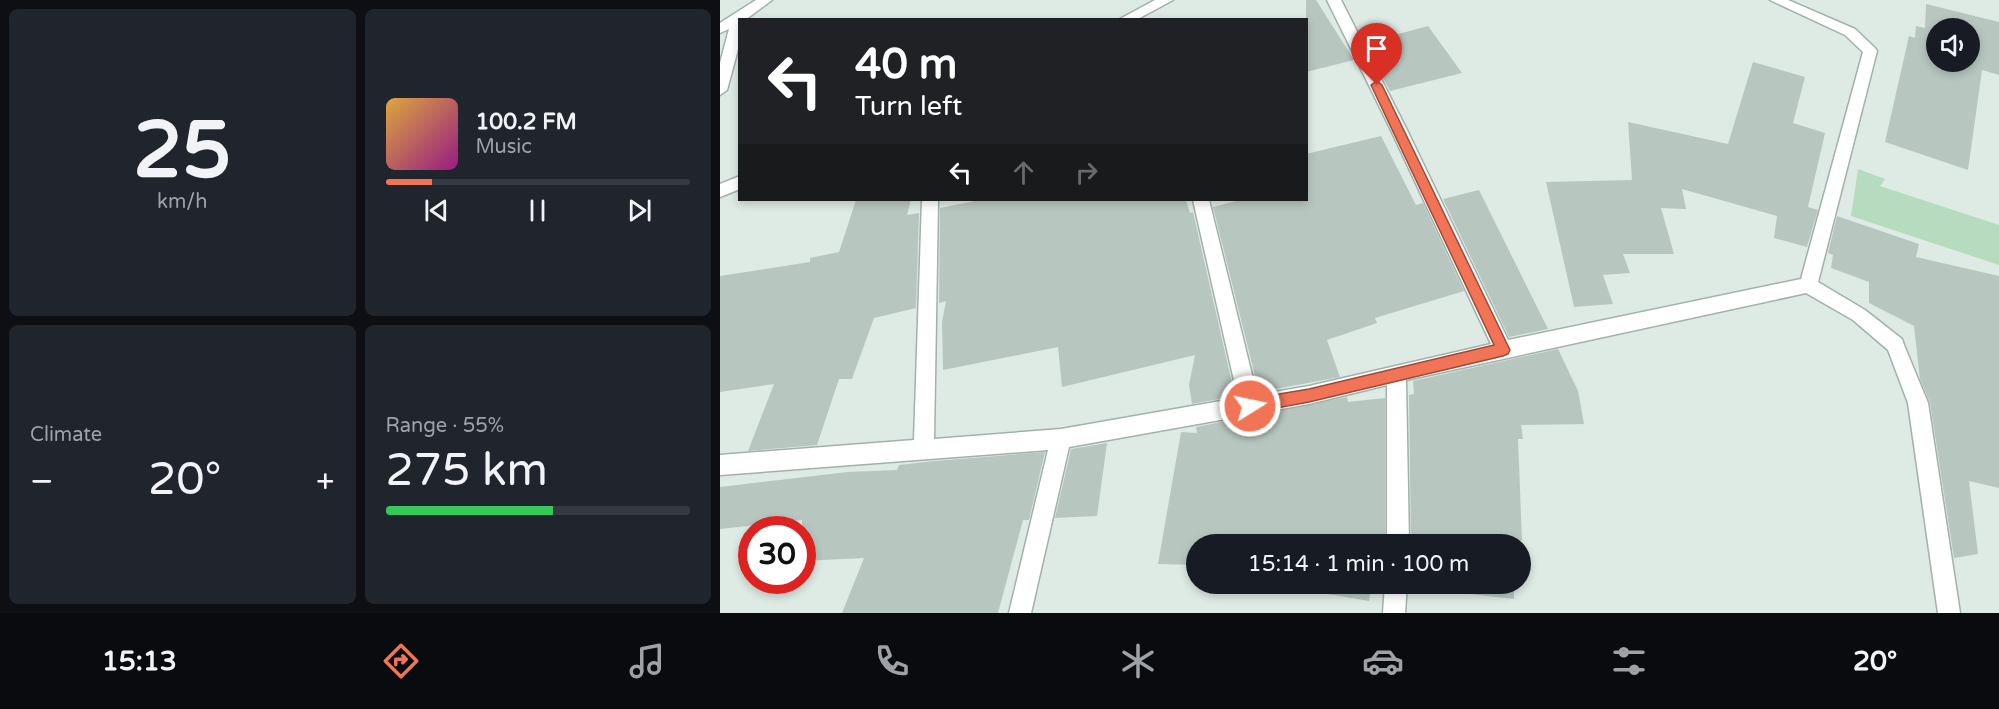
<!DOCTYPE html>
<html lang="en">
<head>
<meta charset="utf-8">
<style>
	body { margin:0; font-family:"Varela Round",sans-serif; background:#20242c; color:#f1f3f6; height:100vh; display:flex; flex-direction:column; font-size:22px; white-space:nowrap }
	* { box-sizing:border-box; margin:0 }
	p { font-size:20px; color:#9ea1a6 }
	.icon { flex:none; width:33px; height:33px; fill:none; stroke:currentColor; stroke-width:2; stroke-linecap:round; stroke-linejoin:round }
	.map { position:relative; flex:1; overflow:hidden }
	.sheet { display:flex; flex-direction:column; gap:9px; padding:9px; background:#0d0f14; width:720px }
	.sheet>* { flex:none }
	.top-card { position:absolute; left:18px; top:18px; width:570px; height:183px; border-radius:0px; box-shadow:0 3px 9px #0003; background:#202124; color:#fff; overflow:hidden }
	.tools { position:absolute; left:1206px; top:18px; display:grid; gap:12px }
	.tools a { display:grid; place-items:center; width:54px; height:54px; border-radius:50%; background:#171b24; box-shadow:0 3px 9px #0003; font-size:30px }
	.speed { position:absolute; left:18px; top:516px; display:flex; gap:12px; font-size:30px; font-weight:700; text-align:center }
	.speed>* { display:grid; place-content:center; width:78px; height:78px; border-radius:50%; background:#171b24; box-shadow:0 3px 9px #0003; line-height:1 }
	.speed .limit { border:9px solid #d22; background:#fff; color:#111 }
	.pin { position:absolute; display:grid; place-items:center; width:51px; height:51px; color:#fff; margin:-62px -26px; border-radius:50% 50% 50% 0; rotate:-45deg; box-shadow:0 0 6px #0007 }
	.pin .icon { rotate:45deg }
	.me { position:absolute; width:66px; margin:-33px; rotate:80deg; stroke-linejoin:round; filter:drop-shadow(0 0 4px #0008) }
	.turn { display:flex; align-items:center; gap:21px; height:126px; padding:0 18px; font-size:27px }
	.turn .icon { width:78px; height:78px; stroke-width:2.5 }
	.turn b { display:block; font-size:42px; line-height:51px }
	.lanes { display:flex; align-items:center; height:57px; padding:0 18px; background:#0003; justify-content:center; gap:30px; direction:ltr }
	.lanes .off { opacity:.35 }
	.big { font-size:45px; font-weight:600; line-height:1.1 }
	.sheet .card { flex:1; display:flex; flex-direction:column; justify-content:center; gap:9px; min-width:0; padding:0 21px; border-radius:9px; background:#20242c }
	.sheet .dial { align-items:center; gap:0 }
	.dial b { font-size:78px; line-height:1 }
	.song { display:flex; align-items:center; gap:18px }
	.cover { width:72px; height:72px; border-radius:9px; background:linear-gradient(135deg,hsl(40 70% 55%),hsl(310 70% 35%)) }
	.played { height:6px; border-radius:3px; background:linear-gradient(90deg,#f17456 15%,#363941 15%) }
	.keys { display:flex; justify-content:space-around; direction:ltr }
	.heat { display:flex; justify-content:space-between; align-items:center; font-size:33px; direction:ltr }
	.charge { height:9px; border-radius:4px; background:linear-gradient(90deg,#34c759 55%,#363941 0) }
	.sheet .tiles { flex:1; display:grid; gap:9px; grid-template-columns:repeat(2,1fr) }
	.trip { position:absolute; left:466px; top:534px; width:345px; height:60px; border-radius:30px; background:#171b24; box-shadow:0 3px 9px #0003; font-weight:600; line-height:60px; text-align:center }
	.tab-bar { display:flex; height:96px; justify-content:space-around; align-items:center; background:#090b0e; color:#9ea1a6 }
	.tab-bar .icon { width:42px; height:42px }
	.tab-bar .current { color:#f17456 }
	.tab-bar b { font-size:27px; color:#f1f3f6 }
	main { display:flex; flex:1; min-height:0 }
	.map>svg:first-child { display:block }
</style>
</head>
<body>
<main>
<section class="sheet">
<div class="tiles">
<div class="card dial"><b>25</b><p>km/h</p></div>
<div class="card">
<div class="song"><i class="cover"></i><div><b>100.2 FM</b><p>Music</p></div></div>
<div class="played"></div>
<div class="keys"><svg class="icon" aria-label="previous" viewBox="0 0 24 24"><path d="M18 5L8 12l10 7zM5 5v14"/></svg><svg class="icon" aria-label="pause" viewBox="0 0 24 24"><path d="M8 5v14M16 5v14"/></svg><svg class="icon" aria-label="next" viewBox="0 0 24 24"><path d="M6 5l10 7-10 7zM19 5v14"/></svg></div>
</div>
<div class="card"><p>Climate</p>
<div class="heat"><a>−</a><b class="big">20°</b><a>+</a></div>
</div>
<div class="card"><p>Range · 55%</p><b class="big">275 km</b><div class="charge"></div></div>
</div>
</section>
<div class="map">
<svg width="1279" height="613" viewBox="0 0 1279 613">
	<rect width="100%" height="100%" fill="#deeae4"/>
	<path fill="#b7dbbf" d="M1138 169 1165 179 1160 186 1279 225V265L1131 216Z"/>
	<g fill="#b7c7c0" fill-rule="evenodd">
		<path d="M586 0H596L634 60 586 72Z"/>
		<path d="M1206 4 1279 22V75L1262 70 1248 170 1165 142 1189 36 1195 38 1196 26 1205 28ZM1216 28H1250V62H1216Z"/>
		<path d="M708 26 742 73 670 91 645 43Z"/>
		<path d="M1033 62 1085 77 1073 123 1105 133 1088 207 1098 210 1087 247 1054 238 1057 216 962 189 966 209 941 208 954 254H903L910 273 883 275 893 304 854 307 826 182 912 180 908 122 1008 144Z"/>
		<path d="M661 136 696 205 703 203 744 291 655 318 657 323 607 340 620 377 539 392 493 207 520 200H586V154Z"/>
		<path d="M759 190 828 329 789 337 723 199Z"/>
		<path d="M136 200H191L187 215 199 213 196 308 154 318 132 379H119L97 445 28 451 54 384 0 392V276L90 262V258L119 252Z"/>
		<path d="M260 200H466L470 213 473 212 515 396 472 404 469 385 475 355 342 387 338 347 223 370 222 322 226 301 219 303 220 208Z"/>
		<path d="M1117 216 1199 244 1196 257 1279 276V488L1249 481 1258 554 1234 558 1210 403 1200 379 1194 326 1149 303V282L1111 268 1113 255 1108 253Z"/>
		<path d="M838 349 858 391 864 424 801 425 803 439H798L802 541 793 540V544H691L689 395 694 394 693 381Z"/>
		<path d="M627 397 628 402 665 398V544H477V565L438 564 461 432 477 433 476 427Z"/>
		<path d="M387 443 377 516 335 518 351 449Z"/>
		<path d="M325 452 309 520H303L278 613H122L144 558 82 561V520L0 529V487L128 472 177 470 179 465 215 461Z"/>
		<path d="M568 584H652L649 601 567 587Z"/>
		<path d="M689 584H794V599L689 587Z"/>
	</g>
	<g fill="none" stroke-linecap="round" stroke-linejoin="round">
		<defs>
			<g id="minor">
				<path d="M36 0H52L25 20H20V42L7 90 0 95V63L9 29 0 33V23Z"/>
				<path d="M435 0H453L416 20H398Z"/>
				<path d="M607 0H621L686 128 788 340 1081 279 1143 52 1125 35 1050 0H1068L1135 29 1155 48 1157 51 1098 282 1145 310 1182 339 1184 345 1208 403 1240 613H1218L1188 403 1168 350 1133 320 1086 293 686 380 689 544H667V385L589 404 349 447 311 613H289L328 450 0 475V455L194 440 202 200H218L214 439 341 429 518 398 473 200H489L537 395 589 386 771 344 670 128Z"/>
				<path d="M20 176V189L0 197V184Z"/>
				<path d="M665 584H687L685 613H663Z"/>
			</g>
		</defs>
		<use href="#minor" stroke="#a1b1ab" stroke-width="3"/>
		<use href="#minor" fill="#fff" fill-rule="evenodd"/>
	</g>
	<path fill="#f17456" stroke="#9d4b38" stroke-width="1.5" d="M657 81 662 85 790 350 788 354 783 356 589 402 530 413 524 411 522 406 524 401 530 399 589 389 774 345 651 85Z"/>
</svg>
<div class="tools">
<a><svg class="icon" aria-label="sound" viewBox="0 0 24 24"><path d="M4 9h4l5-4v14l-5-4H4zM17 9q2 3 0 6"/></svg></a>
</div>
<div class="speed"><div class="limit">30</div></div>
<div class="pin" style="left:657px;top:85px;background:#d93025"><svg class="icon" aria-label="arrive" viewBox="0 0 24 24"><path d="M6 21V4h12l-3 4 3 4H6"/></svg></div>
<svg class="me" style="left:530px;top:406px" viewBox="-20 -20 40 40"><circle r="17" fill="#f17456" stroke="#fff" stroke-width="3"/><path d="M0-11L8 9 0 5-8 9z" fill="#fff"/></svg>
<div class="trip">15:14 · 1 min · 100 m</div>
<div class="top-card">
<div class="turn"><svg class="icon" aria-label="left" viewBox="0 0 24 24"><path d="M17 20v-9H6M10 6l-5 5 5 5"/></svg><div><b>40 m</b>Turn left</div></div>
<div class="lanes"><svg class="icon" aria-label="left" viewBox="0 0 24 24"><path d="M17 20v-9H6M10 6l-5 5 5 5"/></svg><svg class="icon off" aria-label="ahead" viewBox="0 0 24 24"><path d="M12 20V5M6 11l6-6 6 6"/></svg><svg class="icon off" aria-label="right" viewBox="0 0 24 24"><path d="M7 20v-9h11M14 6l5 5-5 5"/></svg></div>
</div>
</div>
</main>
<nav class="tab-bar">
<b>15:13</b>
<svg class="icon current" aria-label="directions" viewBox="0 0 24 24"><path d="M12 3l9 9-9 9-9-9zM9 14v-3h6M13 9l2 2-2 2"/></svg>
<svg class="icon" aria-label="music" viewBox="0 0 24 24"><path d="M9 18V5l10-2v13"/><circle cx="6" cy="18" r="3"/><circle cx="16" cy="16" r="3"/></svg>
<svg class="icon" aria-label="phone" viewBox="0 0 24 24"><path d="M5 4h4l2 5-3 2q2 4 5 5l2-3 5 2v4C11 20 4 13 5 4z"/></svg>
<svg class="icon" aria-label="climate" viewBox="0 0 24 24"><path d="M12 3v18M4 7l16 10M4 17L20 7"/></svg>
<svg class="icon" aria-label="car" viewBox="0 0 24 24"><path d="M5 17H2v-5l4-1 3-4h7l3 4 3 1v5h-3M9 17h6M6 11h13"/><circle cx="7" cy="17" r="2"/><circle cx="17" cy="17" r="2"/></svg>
<svg class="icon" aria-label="filters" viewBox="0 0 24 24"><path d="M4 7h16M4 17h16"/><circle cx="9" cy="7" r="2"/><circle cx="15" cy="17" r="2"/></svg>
<b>20°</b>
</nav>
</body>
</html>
